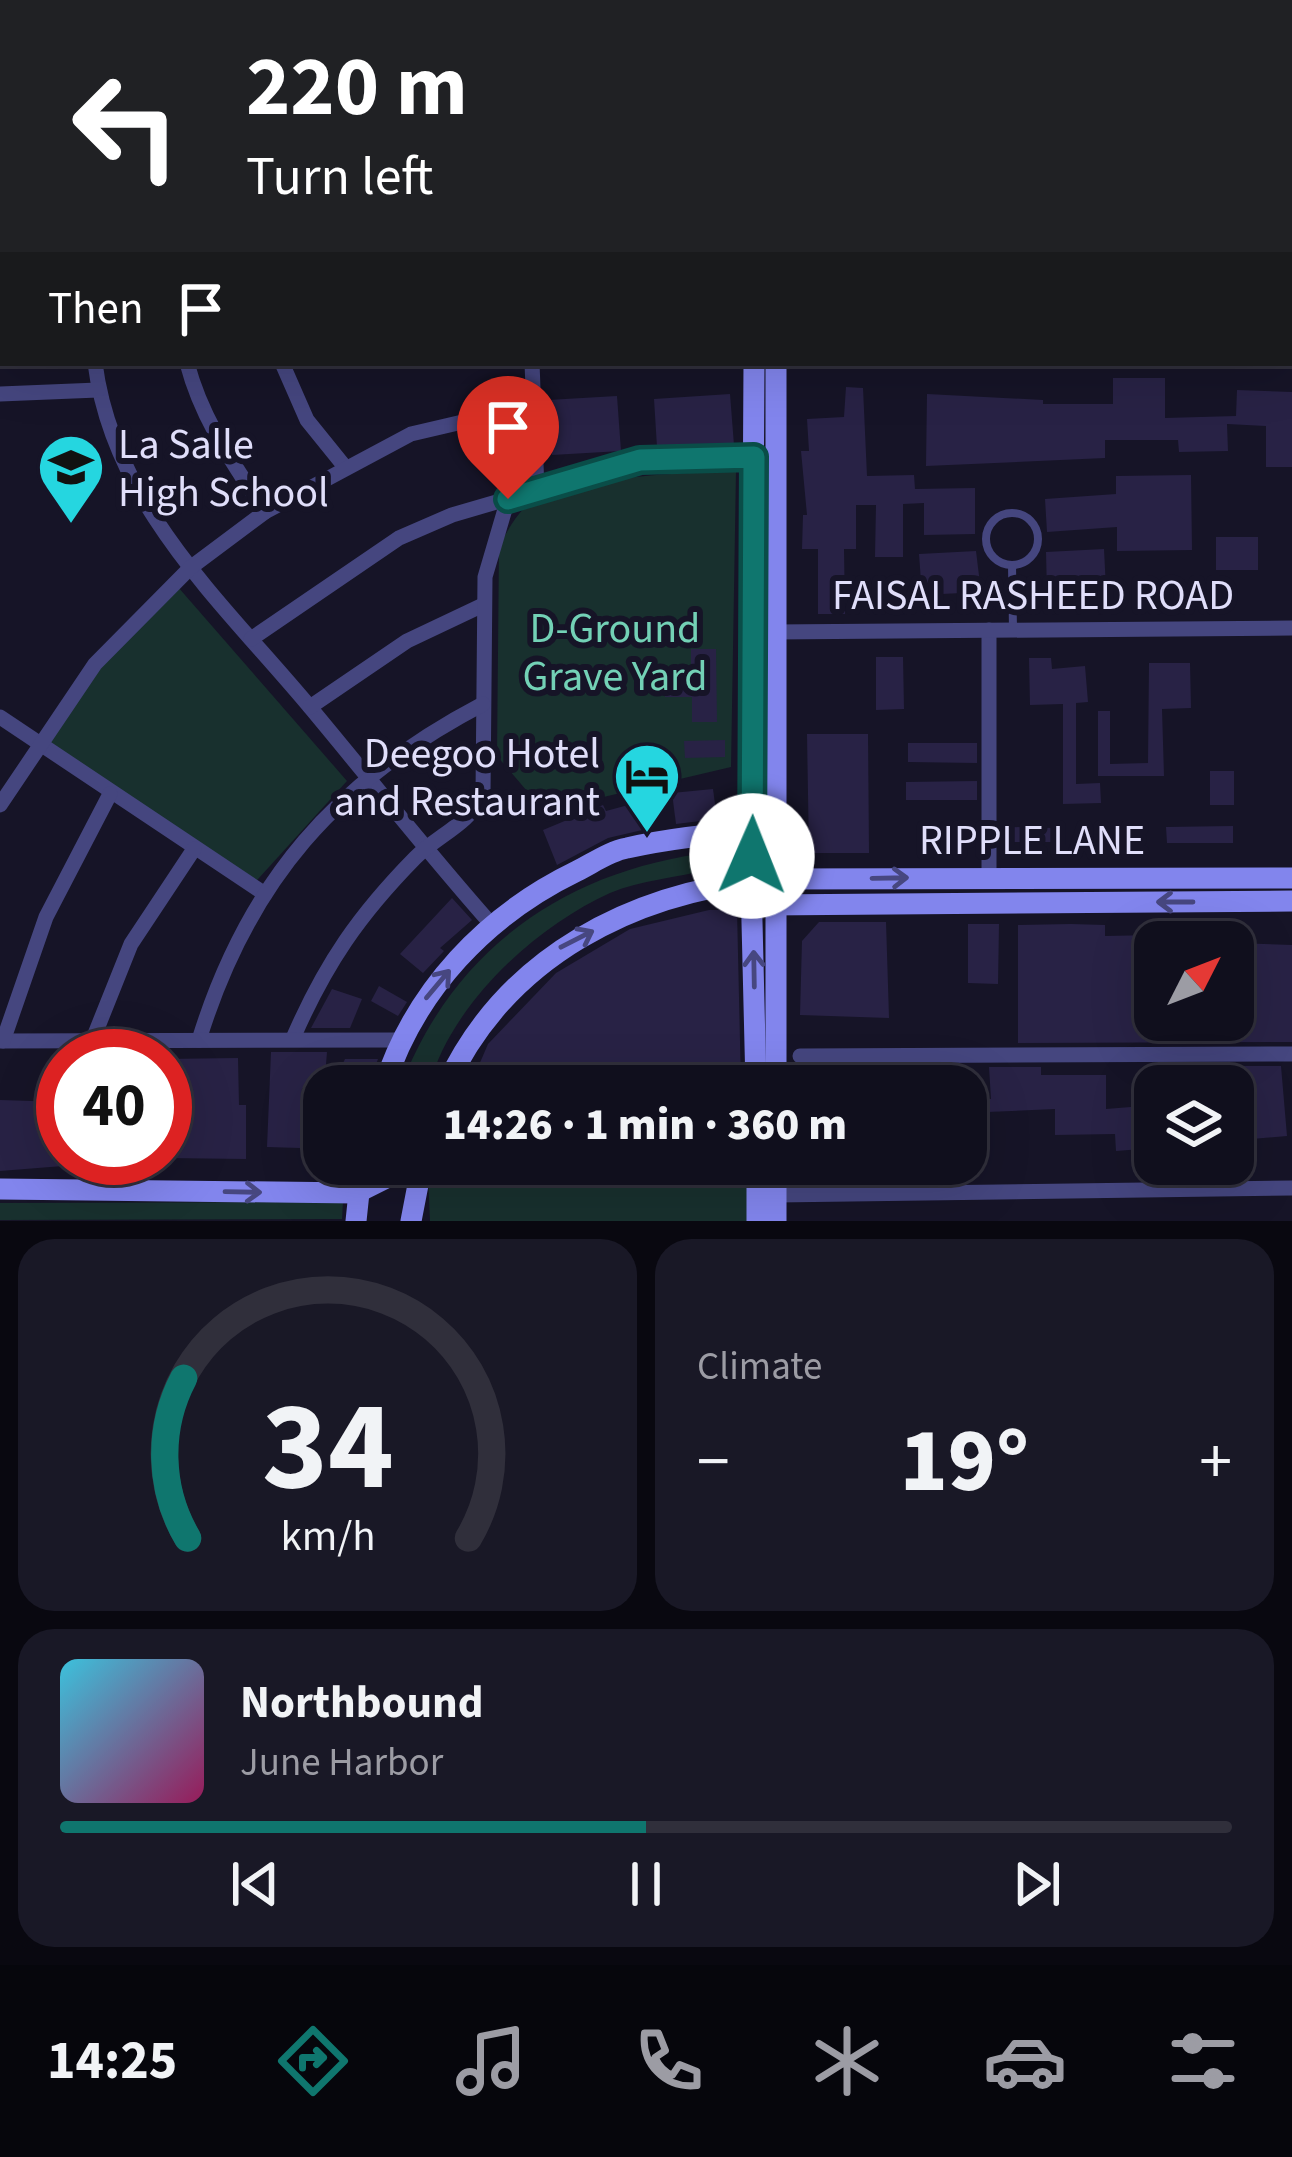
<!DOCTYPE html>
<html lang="en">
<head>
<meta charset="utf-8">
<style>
	body { margin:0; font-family:"Source Sans 3",sans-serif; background:#191826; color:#f1f3f6; height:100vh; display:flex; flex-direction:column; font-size:45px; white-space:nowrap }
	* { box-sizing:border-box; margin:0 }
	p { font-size:39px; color:#9c9ca4 }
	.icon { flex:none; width:66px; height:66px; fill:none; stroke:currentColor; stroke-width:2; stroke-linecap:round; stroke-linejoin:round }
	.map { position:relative; height:1221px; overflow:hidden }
	.panel { display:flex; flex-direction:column; gap:18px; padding:18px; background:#090810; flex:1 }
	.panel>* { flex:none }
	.banner { position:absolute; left:0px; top:0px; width:1293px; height:366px; box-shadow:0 12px 48px #0002,0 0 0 3px #302f3b; background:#202124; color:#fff; overflow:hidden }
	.needle { width:78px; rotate:48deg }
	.controls { position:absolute; left:1134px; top:921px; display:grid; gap:24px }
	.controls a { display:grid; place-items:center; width:120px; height:120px; border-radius:24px; background:#100f1d; box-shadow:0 12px 48px #0002,0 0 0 3px #302f3b; font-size:60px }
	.speed { position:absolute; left:36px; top:1029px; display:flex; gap:24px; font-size:60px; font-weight:700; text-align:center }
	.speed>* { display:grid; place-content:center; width:156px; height:156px; border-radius:50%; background:#100f1d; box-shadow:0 12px 48px #0002,0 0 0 3px #302f3b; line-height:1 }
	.speed .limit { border:18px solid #d22; background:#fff; color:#111 }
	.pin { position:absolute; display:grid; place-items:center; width:102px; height:102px; color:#fff; margin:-123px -51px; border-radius:50% 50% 50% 0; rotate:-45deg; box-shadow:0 0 12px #0007 }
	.pin .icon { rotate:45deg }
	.me { position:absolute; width:132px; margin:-66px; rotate:1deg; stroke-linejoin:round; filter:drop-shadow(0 0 9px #0008) }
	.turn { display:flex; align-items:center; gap:42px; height:252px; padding:0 48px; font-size:54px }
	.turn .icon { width:156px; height:156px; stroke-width:2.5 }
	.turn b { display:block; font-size:84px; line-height:102px }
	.then { display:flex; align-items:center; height:114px; padding:0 48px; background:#0003; gap:24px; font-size:45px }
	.big { font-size:90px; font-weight:800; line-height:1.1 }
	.panel .card { flex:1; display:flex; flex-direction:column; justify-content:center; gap:18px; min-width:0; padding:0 42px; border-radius:36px; background:#191826 }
	.panel .dial { align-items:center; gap:0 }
	.dial svg { height:312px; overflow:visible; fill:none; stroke:#302f3b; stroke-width:7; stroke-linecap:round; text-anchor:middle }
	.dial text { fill:#f1f3f6; stroke:none }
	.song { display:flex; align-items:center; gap:36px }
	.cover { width:144px; height:144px; border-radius:18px; background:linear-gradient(135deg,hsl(190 70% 55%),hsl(330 70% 35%)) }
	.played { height:12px; border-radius:6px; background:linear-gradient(90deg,#0f766e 50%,#302f3b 50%) }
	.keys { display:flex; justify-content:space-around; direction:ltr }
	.heat { display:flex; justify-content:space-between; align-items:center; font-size:66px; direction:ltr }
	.panel .tiles { flex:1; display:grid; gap:18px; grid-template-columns:1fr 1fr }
	.card:last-child { grid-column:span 2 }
	.trip { position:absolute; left:303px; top:1065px; width:684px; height:120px; border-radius:36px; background:#100f1d; box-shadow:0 12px 48px #0002,0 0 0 3px #302f3b; font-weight:800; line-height:120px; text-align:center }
	.dock { display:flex; height:192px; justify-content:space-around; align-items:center; background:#06060c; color:#9c9ca4 }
	.dock .icon { width:84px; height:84px }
	.dock .current { color:#0f766e }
	.dock b { font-size:54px; color:#f1f3f6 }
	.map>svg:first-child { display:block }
</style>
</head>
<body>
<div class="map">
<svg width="1292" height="1221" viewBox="0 0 1292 1221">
	<rect width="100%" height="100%" fill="#161427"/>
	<g fill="#18302e">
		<path d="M736 471 731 767 544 811 497 756 499 547C508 529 520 506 540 497 590 476 681 473 736 471Z"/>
		<path d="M178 587 347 781 249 889 46 746 107 659Z"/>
		<path d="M714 852 710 869C677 878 641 880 610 893 535 927 451 1004 429 1086H401C454 947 568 869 714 852Z"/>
		<path d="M434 1164H754V1221H430L428 1175Z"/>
		<path d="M343 1202 342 1219 0 1220V1203Z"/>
	</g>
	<g fill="#282245">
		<path d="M1113 378H1165V418L1236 416 1237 390 1292 392V467H1266V426L1227 424 1228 451 1179 452 1178 440H1105V458L926 466 927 394 1043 400V404H1113Z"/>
		<path d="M846 387 863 388 867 476 914 475 915 489 975 488V534L924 535V503L903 504V557H875L876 505H856V549H844L845 614H818V549H802L803 515H807L801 451H809L807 419 844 417Z"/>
		<path d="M730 394 734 445 657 447 654 399Z"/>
		<path d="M617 396 621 451 552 455 548 400Z"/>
		<path d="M1191 475 1192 550 1117 551V527L1047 532 1045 499 1116 494V476Z"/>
		<rect x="1216" y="537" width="42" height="33"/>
		<path d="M1104 549 1106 589 1047 592 1046 552Z"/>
		<path d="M976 551 981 592 922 595 919 554Z"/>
		<path d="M691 649H716L717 722H692V697H665V674L691 675Z"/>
		<path d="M876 657H903L904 709 876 710Z"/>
		<path d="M1029 658H1051L1052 669 1085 666 1088 702 1076 703V784L1100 783 1101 803 1063 804V704L1030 705Z"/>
		<path d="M1149 663H1190L1191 708 1162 709 1164 776H1098V711H1110V764L1148 763Z"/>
		<path d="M807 734H868L869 853H809Z"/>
		<path d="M725 740V757L685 758 684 741Z"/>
		<path d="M908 743H977V763L908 762Z"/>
		<rect x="1210" y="771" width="24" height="34"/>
		<path d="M977 781V800H906V782Z"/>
		<path d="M713 789 717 819 676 824 672 793Z"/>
		<path d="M643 801 651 828 608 838 557 865 543 830 603 805 606 811Z"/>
		<path d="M1233 826V843H1167L1166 827Z"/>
		<path d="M1012 827 1054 828V842H1012Z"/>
		<path d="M452 898 472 920 440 948 444 951 423 973 400 954Z"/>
		<path d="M709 910H737L741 1086H470L488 1044 556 973 630 929Z"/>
		<path d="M819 922H886L889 1018 800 1015 802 941Z"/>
		<path d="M968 924H999L998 984 968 983Z"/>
		<path d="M1071 924 1105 925V936L1155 935V1020H1233V943L1292 945V1042L1018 1043V925Z"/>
		<path d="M379 986 407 1002 398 1016 371 1001Z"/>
		<path d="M332 989 362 999 350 1028H311Z"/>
		<path d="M271 1052H327L324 1089 302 1088 300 1148 267 1147Z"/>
		<path d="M238 1058 239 1105H246V1159L165 1158V1059Z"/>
		<path d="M345 1059H378L371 1078 335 1080Z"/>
		<path d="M1233 1066H1281L1287 1136 1240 1140Z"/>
		<path d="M927 1067H953V1086H926Z"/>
		<path d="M989 1067H1041V1075H1106V1109L1155 1105V1148L1116 1151 1115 1134 1055 1135V1109L987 1112 986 1142 966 1141V1099H991Z"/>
		<path d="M0 1100 63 1102V1166L0 1171Z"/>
	</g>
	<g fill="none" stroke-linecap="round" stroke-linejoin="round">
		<g stroke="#45467f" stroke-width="8">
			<circle cx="1012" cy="539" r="26"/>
			<path d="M1012 565 1013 630"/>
		</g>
		<g stroke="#45467f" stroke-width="15">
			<path d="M92 0V3"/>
			<path d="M173 0V3"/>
			<path d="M270 0V3"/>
			<path d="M386 0 397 3"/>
			<path d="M959 0 960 3"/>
			<path d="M1143 0 1144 3"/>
			<path d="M0 97H3"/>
			<path d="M1290 114H1292"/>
			<path d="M0 205H3"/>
			<path d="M0 298H3"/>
			<path d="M1290 337H1292"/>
			<path d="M95 363C113 505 222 602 309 706 370 779 428 853 491 924"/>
			<path d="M187 363C202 420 233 463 265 512"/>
			<path d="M282 363 307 420 345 467"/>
			<path d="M532 363 537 489"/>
			<path d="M0 394 98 390"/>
			<path d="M989 630V877"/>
			<path d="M774 632 1292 628"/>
			<path d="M251 639 399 538 452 515 640 460 776 456"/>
			<path d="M310 707 407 641 483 605"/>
			<path d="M0 717 265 894"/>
			<path d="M0 805 95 664 190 568 265 512 411 434 531 406"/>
			<path d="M294 1036C326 963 359 915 415 858 438 835 468 825 483 795L485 577 508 499"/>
			<path d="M93 1039 131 944 194 849"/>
			<path d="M199 1040C248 881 336 781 483 704"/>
			<path d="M0 1041 399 1040"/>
			<path d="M3 1041 46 917 110 794"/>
			<path d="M800 1056 1292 1054"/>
			<path d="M776 1195 1292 1188"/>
		</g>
		<g stroke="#8285ed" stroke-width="21">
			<path d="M722 0 724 3"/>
			<path d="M742 0 743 3"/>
			<path d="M754 363 751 881 756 1086"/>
			<path d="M703 887 727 867 741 832"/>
			<path d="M765 905 1292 901"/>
			<path d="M384 1086C415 990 486 915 577 871 593 863 610 851 627 848 671 838 721 833 766 830"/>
			<path d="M446 1086C506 956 634 891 773 879L1292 878"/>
			<path d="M776 1086V363"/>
			<path d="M776 1164V1221"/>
			<path d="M0 1189 356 1193 414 1164"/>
			<path d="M356 1221 362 1164"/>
			<path d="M411 1221 422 1164"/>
			<path d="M757 1221V1164"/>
		</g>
	</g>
	<defs><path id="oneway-shaft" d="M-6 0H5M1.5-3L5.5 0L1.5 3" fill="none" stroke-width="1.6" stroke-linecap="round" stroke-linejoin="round" transform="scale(3)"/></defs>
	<g stroke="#474780">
		<use href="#oneway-shaft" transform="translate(890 878) rotate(-1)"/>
		<use href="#oneway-shaft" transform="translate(1175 902) rotate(180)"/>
		<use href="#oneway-shaft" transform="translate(577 939) rotate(-27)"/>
		<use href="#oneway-shaft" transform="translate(754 969) rotate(-91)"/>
		<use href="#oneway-shaft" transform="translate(438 984) rotate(-50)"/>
		<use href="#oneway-shaft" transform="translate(243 1192) rotate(1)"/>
	</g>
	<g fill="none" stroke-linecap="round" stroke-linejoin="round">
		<defs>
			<path id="route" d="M508 499 640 460 754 457 752 856"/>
		</defs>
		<use href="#route" stroke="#0a4d48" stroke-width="30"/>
		<use href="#route" stroke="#0f766e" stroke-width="21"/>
	</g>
	<defs>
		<symbol id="school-pin" viewBox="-11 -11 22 30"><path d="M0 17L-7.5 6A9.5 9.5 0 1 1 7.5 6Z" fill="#25d6e0" stroke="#161427"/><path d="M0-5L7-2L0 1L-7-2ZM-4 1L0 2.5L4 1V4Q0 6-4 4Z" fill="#111"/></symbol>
		<symbol id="hotel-pin" viewBox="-11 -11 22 30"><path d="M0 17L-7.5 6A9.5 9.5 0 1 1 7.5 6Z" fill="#25d6e0" stroke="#161427"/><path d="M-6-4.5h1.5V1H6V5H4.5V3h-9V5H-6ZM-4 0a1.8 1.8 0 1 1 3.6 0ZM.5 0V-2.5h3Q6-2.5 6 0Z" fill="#111"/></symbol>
	</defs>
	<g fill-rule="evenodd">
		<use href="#school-pin" x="33" y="429" width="76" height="104"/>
		<use href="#hotel-pin" x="609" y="738" width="76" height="104"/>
	</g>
	<g text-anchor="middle" stroke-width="12" stroke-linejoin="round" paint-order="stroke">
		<g font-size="42" fill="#e0defa" stroke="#161427" text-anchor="start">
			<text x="118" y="458">La Salle<tspan x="118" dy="48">High School</tspan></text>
			<text x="600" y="767" text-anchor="end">Deegoo Hotel<tspan x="600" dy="48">and Restaurant</tspan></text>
		</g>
		<g font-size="42" fill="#e0defa" stroke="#161427">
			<text x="1033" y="609">FAISAL RASHEED ROAD</text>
			<text x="1032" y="854">RIPPLE LANE</text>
		</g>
		<g font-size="42" fill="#73d1b6" stroke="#161427">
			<text x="615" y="642">D-Ground<tspan x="615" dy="48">Grave Yard</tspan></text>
		</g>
	</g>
</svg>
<div class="controls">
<a><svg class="needle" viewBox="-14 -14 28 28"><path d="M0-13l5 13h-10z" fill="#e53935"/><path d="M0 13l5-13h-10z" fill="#9c9ca4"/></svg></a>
<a><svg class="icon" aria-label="layers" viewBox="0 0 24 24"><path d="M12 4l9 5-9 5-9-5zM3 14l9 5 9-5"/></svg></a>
</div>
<div class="speed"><div class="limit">40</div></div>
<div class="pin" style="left:508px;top:499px;background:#d93025"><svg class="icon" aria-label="arrive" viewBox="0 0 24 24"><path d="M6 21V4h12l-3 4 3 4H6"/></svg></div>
<svg class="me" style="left:752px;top:856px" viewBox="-20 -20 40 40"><circle r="19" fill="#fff"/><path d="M0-13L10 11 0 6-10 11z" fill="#0f766e"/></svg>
<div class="trip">14:26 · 1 min · 360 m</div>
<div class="banner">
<div class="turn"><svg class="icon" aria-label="left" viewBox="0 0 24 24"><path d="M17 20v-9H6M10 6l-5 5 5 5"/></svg><div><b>220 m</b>Turn left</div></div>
<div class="then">Then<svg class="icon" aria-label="arrive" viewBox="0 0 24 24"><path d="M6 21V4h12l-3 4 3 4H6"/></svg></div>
</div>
</div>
<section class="panel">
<div class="tiles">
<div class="card dial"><svg viewBox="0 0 100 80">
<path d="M14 69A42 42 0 1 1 86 69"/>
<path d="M14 69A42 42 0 0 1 13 28" stroke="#0f766e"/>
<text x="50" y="56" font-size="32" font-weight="700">34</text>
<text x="50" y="72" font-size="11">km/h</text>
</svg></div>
<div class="card"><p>Climate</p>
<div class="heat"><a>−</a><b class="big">19°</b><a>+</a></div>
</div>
<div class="card">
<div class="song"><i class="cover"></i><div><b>Northbound</b><p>June Harbor</p></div></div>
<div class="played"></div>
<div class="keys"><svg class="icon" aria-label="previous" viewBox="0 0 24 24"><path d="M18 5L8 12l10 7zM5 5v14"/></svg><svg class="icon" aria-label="pause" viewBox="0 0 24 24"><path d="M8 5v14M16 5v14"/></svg><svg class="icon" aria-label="next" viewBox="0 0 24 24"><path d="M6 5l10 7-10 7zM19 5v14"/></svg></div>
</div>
</div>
</section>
<nav class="dock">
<b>14:25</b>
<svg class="icon current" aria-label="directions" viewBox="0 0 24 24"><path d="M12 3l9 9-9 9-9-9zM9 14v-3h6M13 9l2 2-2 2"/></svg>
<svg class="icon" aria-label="music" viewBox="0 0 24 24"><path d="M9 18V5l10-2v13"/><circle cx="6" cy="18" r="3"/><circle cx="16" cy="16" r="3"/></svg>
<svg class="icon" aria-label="phone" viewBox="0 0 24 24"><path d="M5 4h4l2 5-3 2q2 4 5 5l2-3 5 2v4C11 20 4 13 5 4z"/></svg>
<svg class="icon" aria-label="climate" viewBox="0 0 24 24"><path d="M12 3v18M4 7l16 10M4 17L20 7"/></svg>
<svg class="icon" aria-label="car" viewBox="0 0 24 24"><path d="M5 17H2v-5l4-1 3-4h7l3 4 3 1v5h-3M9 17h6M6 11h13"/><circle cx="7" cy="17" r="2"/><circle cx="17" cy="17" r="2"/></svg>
<svg class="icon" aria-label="filters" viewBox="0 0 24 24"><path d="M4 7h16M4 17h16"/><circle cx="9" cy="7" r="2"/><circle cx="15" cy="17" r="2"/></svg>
</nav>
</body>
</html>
